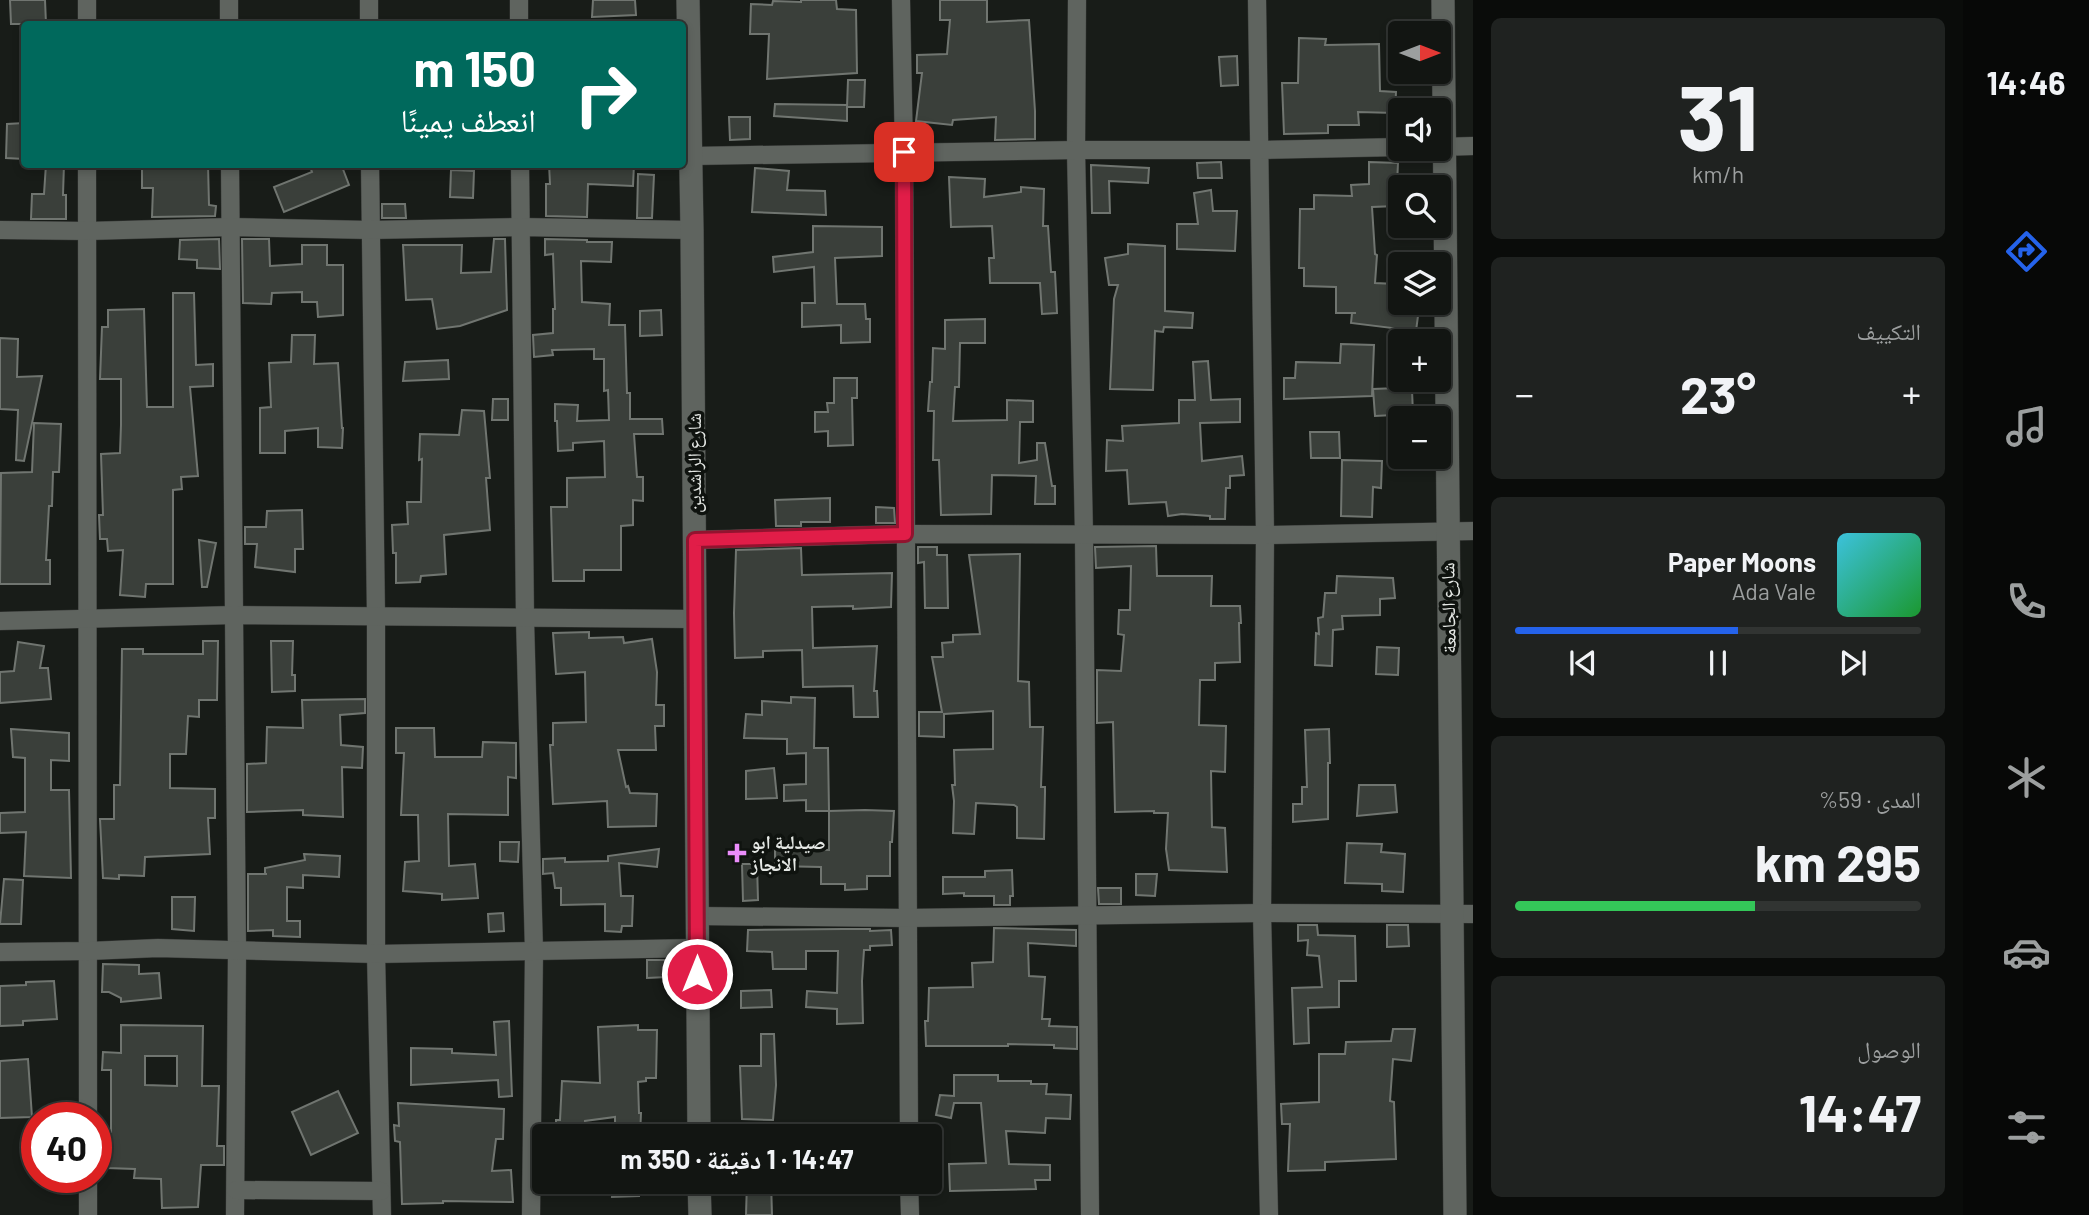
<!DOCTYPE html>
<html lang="ar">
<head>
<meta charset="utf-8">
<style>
	body { margin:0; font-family:Barlow,"Noto Naskh Arabic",sans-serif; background:#1f2220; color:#f1f3f6; direction:rtl; height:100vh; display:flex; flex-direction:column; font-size:26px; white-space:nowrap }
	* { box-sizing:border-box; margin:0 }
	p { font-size:23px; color:#9c9f9f }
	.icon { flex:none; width:38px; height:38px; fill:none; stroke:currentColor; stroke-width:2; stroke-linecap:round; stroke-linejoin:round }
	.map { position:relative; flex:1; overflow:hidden; direction:ltr }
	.panel { display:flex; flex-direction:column; gap:18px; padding:18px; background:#0a0c0a; width:490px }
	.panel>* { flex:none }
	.guide { position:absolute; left:21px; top:21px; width:665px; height:147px; border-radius:7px; box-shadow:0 4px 10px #0003,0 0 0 2px #313432; direction:rtl; background:#00695c; color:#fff; overflow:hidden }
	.needle { width:46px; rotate:90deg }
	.tools { position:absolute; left:1388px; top:21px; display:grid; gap:14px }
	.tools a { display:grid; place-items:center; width:63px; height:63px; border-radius:7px; background:#121512; box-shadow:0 4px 10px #0003,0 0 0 2px #313432; font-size:35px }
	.speed { position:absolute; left:21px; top:1102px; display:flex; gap:14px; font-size:35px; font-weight:700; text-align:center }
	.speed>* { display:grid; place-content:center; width:91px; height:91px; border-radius:50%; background:#121512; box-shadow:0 4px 10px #0003,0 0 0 2px #313432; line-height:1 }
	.speed .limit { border:10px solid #d22; background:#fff; color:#111 }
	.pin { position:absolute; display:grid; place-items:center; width:60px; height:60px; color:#fff; margin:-30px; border-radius:14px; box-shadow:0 4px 10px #0006 }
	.me { position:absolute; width:77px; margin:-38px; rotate:0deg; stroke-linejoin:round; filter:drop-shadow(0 0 5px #0008) }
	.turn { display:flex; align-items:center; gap:24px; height:147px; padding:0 35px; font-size:32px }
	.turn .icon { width:91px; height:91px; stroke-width:2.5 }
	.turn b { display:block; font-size:49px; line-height:60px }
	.big { font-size:52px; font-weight:700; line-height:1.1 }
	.panel .card { flex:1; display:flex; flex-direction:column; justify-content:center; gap:10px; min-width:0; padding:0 24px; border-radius:10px; background:#1f2220 }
	.panel .dial { align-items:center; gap:0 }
	.dial b { font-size:91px; line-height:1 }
	.song { display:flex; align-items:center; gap:21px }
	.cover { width:84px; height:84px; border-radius:10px; background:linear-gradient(135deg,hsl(190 70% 55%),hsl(130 70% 35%)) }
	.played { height:7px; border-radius:4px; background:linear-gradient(90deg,#2563eb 55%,#313432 55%) }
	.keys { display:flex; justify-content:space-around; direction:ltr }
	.heat { display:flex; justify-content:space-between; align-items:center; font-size:38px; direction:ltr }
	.charge { height:10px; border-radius:5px; background:linear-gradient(90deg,#34c759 59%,#313432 0) }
	.trip { position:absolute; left:532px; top:1124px; width:410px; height:70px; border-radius:7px; background:#121512; box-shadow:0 4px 10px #0003,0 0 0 2px #313432; font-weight:700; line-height:70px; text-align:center; direction:rtl }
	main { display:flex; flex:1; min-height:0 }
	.tab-bar { display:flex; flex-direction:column; width:126px; justify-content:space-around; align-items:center; background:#070807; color:#9c9f9f }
	.tab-bar .icon { width:49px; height:49px }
	.tab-bar .on { color:#2563eb }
	.tab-bar b { font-size:32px; color:#f1f3f6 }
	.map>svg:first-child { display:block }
</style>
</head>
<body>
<main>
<nav class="tab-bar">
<b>14:46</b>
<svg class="icon on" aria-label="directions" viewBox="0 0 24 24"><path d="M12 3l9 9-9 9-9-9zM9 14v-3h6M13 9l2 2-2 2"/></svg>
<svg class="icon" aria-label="music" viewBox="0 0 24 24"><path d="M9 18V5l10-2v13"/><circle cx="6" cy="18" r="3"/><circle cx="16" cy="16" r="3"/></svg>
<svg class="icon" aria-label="phone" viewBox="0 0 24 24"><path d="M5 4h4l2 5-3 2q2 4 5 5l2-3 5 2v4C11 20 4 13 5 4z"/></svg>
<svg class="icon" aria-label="climate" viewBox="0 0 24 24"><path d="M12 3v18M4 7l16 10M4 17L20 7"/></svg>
<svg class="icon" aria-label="car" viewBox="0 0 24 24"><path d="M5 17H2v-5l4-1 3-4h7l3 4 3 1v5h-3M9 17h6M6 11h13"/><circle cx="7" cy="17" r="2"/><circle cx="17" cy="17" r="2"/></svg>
<svg class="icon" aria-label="filters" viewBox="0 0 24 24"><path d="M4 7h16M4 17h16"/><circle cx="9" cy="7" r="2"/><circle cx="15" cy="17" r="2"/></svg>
</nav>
<section class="panel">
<div class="card dial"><b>31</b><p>km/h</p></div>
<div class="card"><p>التكييف</p>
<div class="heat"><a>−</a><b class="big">23°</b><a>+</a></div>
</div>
<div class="card">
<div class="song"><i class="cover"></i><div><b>Paper Moons</b><p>Ada Vale</p></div></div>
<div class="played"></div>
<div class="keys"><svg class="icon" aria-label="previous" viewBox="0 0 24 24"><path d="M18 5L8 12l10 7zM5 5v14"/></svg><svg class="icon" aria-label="pause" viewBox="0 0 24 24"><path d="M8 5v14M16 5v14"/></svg><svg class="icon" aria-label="next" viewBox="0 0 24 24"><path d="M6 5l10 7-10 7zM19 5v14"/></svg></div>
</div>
<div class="card"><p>المدى · 59%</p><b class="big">295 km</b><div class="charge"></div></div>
<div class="card"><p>الوصول</p><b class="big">14:47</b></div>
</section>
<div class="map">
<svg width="1473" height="1215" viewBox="0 0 1473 1215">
	<rect width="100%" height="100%" fill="#181c18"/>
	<g fill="#3a3f3a" stroke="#707570" stroke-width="2" fill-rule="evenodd">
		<path d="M10 0H45L46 24H11Z"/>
		<path d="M593 0H635L636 15 592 17Z"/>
		<path d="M801 0H836L837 9 856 10 857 73 767 79 769 34H750L751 4 772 5 773 1 801 2Z"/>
		<path d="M940 0H987V22L1029 20 1035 111V139L995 140 996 117 953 120 952 125 916 121 922 73H917V55L947 54 950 20H940Z"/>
		<path d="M1299 38 1326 39 1325 45 1379 44 1380 91 1396 92 1395 113 1358 112 1359 125H1328V133L1284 134 1282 83H1298Z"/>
		<path d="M1237 56 1238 85 1221 86 1219 57Z"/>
		<path d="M848 80H865L864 107H847Z"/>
		<path d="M775 104 847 105V121L774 116Z"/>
		<path d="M729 117H750V139L730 140Z"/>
		<path d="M24 123V159L6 158 7 124Z"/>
		<path d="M1221 162 1222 178H1198L1197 163Z"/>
		<path d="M1369 162 1398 163 1396 206 1372 207 1375 254 1377 255 1375 283 1396 284 1395 313 1418 316 1416 331 1351 323 1352 313H1356H1336V287L1304 286V268H1299L1300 209H1314V195L1352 196 1351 185 1369 184Z"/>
		<path d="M46 164H64L63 195H66V219H31L32 194H44Z"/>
		<path d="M142 164H208L209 205 216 206 215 216 152 217 153 188H142Z"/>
		<path d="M309 164H341L349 185 284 212 274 187 312 172Z"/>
		<path d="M549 164H634L633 186 588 184 587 217 546 216V184H550Z"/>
		<path d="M1091 165 1149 168 1148 183 1109 181 1110 213H1092Z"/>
		<path d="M755 168 789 171 787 190 825 191 826 215 752 212Z"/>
		<path d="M451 170 474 171 473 198 450 197Z"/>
		<path d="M638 174 654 175 652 218H637Z"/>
		<path d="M949 177 985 179 984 197 1021 192V187L1044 189 1043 226H1048L1051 272H1055L1057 313 1042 314 1040 283H990L989 258H994L992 226 951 227Z"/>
		<path d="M1211 190 1213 211H1237L1235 251 1177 249V224H1198L1194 193Z"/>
		<path d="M382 204H405L406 218H382Z"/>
		<path d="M813 226 882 227V256L835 258 837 304H865L866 319H870V342L841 343V325L802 327V303H815L814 267 774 272 773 257 813 252Z"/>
		<path d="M219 239 220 269 197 268V260L179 259 180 240Z"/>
		<path d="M242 239H269L270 266 302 264V245H327V265H343V315L318 317 317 302H302V292L272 293 271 304 243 303Z"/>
		<path d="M494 239H505L507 310 460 326 437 329 432 299 406 300 403 245H462L461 273 491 272Z"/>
		<path d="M545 239 587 240V242H612L611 262 581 261 582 302 610 304 609 325H625L627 393H630V419H662L663 434H634L637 477H643V501L633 500V525L621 526V570H584V581H553L551 507H567V478L605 477 604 441 573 443V450L558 451 557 421H555V404L578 405 577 421 609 420 608 390 604 391V359H594V349L552 350 553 355 534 357 533 335 553 333V309H555L553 254 545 255Z"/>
		<path d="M1128 244 1165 246V311L1193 313 1192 328 1164 327 1163 332 1155 331 1153 390 1110 389 1114 299 1118 285H1109L1105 258 1128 254Z"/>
		<path d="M173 293H194L196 365 213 364V386L190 387 198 476 181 477 182 489 173 490V584H146L145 597 120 595 123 550 108 551 107 539H100L99 515H103L101 454 120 453 121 425V379H100L102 327H108V310L144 309 147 407H173Z"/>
		<path d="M661 310 662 335 640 336V311Z"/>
		<path d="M985 319V343H960L959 387H955L953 421 1007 420V400L1033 401V422H1020L1019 463 1037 460V443H1045L1052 486H1055V504H1035L1036 476 992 475 991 514 941 515 939 460H933L934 411H928L930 382H932L933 348 945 349V320Z"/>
		<path d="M292 335H315L314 364 338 363 342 428H343L342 448 318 447V428L285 431V453H260V408L271 407 269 363 291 362Z"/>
		<path d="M0 338 18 339 17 377 42 376 24 461 16 460 18 410 0 409Z"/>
		<path d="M1341 344 1374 345 1372 396 1284 399V378H1295L1296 362 1340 363Z"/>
		<path d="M448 360 449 379 403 381 405 362Z"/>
		<path d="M1208 361 1211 400 1240 399V422L1200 423 1202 461 1242 456 1244 475 1230 476V488H1226L1225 519H1210V516L1182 514 1168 516 1166 502 1129 504 1127 470 1106 471 1107 440 1123 441 1122 426 1179 423V400H1195L1193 362Z"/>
		<path d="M834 378H857V398H852L853 445 828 446V431L815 432V412H828L827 403H834Z"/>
		<path d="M1398 388V390H1412L1413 414 1375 416 1373 389Z"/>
		<path d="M493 399H508V420H492Z"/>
		<path d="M462 410 484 411 490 478H486L490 530 444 535 446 574 421 576 420 582 396 583V553H393L392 525 408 524 407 502H421L422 459 419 460 420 434 459 435Z"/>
		<path d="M34 423 61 424 59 472H53L52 506H49L46 560H50V584H0L1 473 32 472Z"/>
		<path d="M1310 432H1339L1340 458H1311Z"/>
		<path d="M1342 460 1382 461 1381 488 1373 487 1372 517 1341 516Z"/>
		<path d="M830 498V522H801V526H776L775 500Z"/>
		<path d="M876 507 894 508 895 523H876Z"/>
		<path d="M302 510 303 549H295V572L255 567 257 544H245V527H266L267 511Z"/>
		<path d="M199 540 216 543 207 587H202Z"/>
		<path d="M1156 546 1157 576H1212L1211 606H1240L1241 623H1239L1240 662 1215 663V680H1200L1199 725 1226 726 1225 772 1211 771 1212 827 1225 828 1227 872 1169 870 1166 849 1168 813H1154V811L1115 812 1113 722 1097 723V670L1121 671 1124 635 1118 634 1119 610H1130L1131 566 1096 568 1095 547Z"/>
		<path d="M918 547H937V555H947L948 608H925L924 562 918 563Z"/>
		<path d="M801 548 802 575 892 573 891 607 853 609V606L812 607 813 648 877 646 874 691H877L878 717H854L853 686 803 687 802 650 763 651V657L735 658 734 613 736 550Z"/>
		<path d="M1020 554 1018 681 1029 682 1030 727H1043L1041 787H1045V792L1044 839 1017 838V807L1014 805 976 803 974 834 953 833 954 801 952 785H955L954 750 993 749V711L944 714V737L919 736V712H942L932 657H943L942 643 953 642V635L980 634 969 555Z"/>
		<path d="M1337 576 1393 578 1395 598 1380 599V615L1342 616 1343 629 1333 630 1332 666 1315 665 1316 633 1319 634 1318 618 1323 617 1325 593H1336Z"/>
		<path d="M589 632V638L623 637 624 643 652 639 657 672 656 705H664V726H655L656 750H618L626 787 628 786 630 793 657 794 656 826 608 827 607 801 553 804 550 745H553V723L586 722 585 672 556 674 553 633Z"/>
		<path d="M203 641H218L217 700H199V717L188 716 186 754H170V788L215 789V818H208L210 854 145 857 144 876 119 875V879L103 878 100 819H114V785H120L122 649H143V654H203Z"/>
		<path d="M271 641H293L292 675H295V691L272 692Z"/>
		<path d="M18 642 44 646 40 668H48L51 699 0 703V672L14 671Z"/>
		<path d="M1377 647 1399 648 1398 675 1376 674Z"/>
		<path d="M791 697 815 698 814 748H828L829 811H806V800L784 801V785L806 784V753L787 754V739L744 738 746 714 762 715V701L791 703Z"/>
		<path d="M365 699V713L340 715 341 745 363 747 362 768 342 767 343 817 303 815V810L247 812V764L266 763 267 727 303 728 302 700Z"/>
		<path d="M396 728H434L435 757H482L483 742 516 743V778L508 777V815L448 814 449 866 475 864 478 898 442 900V894L403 891 405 862 419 861 418 815H401L404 753H396Z"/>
		<path d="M11 729 69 733V761L51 760V790H69L71 878 24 876 26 832 0 833V813L25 812V758L13 757Z"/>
		<path d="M1329 729 1330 763H1328V819L1293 822V804H1302V787H1307L1305 730Z"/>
		<path d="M774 768 777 798 746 799V771Z"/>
		<path d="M1359 785H1395L1397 812 1357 816Z"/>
		<path d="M865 810 894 811 892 842H890V876H867V889L845 890V884H821V867L775 866V848L829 850V811Z"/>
		<path d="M500 842H519L518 862 500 861Z"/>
		<path d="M1347 843 1382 844 1381 852 1405 854 1403 892 1382 891V884L1345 883Z"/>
		<path d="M659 849 657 867 619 863 621 896H633L632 926H622L621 932 605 931V904L561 905V888H555L553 873 543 874V859L565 858V862L608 861V856Z"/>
		<path d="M304 854 340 856 339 877 303 875V888L287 887V921H300V937L273 936V930L248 931V874H267H265V868L305 860Z"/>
		<path d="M742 864H757L758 900 743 901Z"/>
		<path d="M1012 870 1013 896H1010V905H994V896H964V893L943 894V877H985V871Z"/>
		<path d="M1136 874H1157L1155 896 1136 895Z"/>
		<path d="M4 879 23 880 21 924H0Z"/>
		<path d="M1098 888H1121V904H1099Z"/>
		<path d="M172 897H195L194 931 172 929Z"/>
		<path d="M503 913 504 931 489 932 488 914Z"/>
		<path d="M1298 925H1317L1318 935 1355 936 1356 981H1339V1007L1308 1008 1309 1043 1294 1044 1292 988 1322 987 1319 956 1307 955 1308 940 1298 941Z"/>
		<path d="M1387 925H1408L1409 946 1387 947Z"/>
		<path d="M994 928 1076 930V946L1028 943 1029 976 1045 977 1042 1019H1050L1049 1026 1077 1027V1049L1054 1048V1045L1008 1044V1046H926L925 1021H928L929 988 973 987 972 963 993 962Z"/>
		<path d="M844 929H870V931L891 930 892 945 870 946V950H864L862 981 863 1023 837 1024V1009L806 1007 807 991 837 993 838 951H806V969H773L772 952 747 951 748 930Z"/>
		<path d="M647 960H667V977L647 978Z"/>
		<path d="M103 964 139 965V974L159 973 161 998 121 1002V998L109 992H102Z"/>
		<path d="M54 981 57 1019 23 1021V1025L0 1026V986L26 985V982Z"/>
		<path d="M771 990 772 1007 741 1008V991Z"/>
		<path d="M509 1021 512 1096 499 1097 498 1080 411 1085V1048L452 1049V1053L496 1055 494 1022Z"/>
		<path d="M121 1025 203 1026 202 1086H219L217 1146H224V1165H201L198 1207 162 1208 161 1179 134 1178 135 1169 107 1168V1132H111V1070H102L103 1052 121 1053ZM145 1056H177V1086L145 1085Z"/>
		<path d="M638 1025V1030H657L656 1078H646V1081L638 1082 639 1113H641L640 1136H615V1117L585 1121V1136H556V1120H560L562 1081 600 1083 598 1027Z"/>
		<path d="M1393 1029H1415L1411 1061 1393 1059 1390 1101 1394 1102 1396 1159 1325 1162V1170L1288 1171 1290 1124H1282L1281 1104 1319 1102V1054H1345L1346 1042 1391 1041Z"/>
		<path d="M761 1034H774L776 1085 773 1120 742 1119 740 1066H761Z"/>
		<path d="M28 1059 32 1117 0 1118V1061Z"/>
		<path d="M954 1075H998V1081H1031V1084H1047L1046 1094 1071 1095 1070 1119 1046 1118 1045 1133 1006 1131 1009 1164 1050 1165V1180H1035L1036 1189 950 1191 949 1164 986 1163 981 1103H954L951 1118 936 1115 940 1095 954 1096Z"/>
		<path d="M338 1091 358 1133 311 1155 292 1112Z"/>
		<path d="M398 1103 504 1109 503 1139H496L492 1171 511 1170 513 1202 443 1201V1203L402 1204 400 1142 395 1141 394 1125 399 1126Z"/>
		<path d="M613 1181H639V1196L612 1197Z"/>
		<path d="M747 1181H771L772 1215H746Z"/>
	</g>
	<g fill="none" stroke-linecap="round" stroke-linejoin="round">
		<defs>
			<g id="minor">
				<path d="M87 0V24"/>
				<path d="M229 0V24"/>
				<path d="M369 0V24"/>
				<path d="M519 0V24"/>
				<path d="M901 0 904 152 909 1136"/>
				<path d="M1077 0 1076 150 1084 535 1090 1215"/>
				<path d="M1257 0 1265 535 1262 913 1269 1215"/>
				<path d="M1438 147 1473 146"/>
				<path d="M691 156 1076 150H1258L1400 147"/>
				<path d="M87 164 88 1118"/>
				<path d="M230 164 237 951 235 1215"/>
				<path d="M370 164 376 617V954L382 1215"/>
				<path d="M520 164 525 619 534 951 531 1215"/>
				<path d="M0 230 88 231 230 227 370 230 520 227 692 230"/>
				<path d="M695 540 905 534 1265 535 1473 531"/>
				<path d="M0 621 234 615 694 619"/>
				<path d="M697 916 906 918 1262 913 1473 914"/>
				<path d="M0 952 89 951 158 948 376 954 696 948"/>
				<path d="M909 1181 910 1215"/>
				<path d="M236 1190 381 1191"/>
				<path d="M88 1215V1178"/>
			</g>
			<g id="tertiary">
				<path d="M688 0 692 230 699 1136"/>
				<path d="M1443 0 1455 1215"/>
				<path d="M699 1181 700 1215"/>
			</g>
		</defs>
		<use href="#minor" stroke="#363836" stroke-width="19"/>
		<use href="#tertiary" stroke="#363836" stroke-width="24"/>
		<use href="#minor" stroke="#5f645f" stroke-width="18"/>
		<use href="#tertiary" stroke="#5f645f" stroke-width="23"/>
	</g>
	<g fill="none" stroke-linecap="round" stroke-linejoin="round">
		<defs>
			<path id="route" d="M697 974 695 540 905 534 904 152"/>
		</defs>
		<use href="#route" stroke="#92132f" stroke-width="18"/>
		<use href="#route" stroke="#e11d48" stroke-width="12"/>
	</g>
	<path fill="#eb8dfb" stroke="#0f130f" stroke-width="2.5" d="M733.5 842.5h7v7h7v7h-7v7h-7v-7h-7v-7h7z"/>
	<g text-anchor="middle" stroke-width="7" stroke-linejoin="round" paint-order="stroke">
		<g font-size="19" fill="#e5e8e5" stroke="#0f130f">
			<text transform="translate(694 463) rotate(-90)" y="7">شارع الراشدين</text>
			<text transform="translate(1448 608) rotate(-91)" y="7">شارع الجامعة</text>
		</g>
		<g font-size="19" font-weight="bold" fill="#e5e8e5" stroke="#0f130f" text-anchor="start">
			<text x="751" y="849">صيدلية ابو<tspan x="751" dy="22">الانجاز</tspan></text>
		</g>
	</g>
</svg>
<div class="tools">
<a><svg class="needle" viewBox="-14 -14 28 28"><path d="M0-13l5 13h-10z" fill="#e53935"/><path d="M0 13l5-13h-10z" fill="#9c9f9f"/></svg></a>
<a><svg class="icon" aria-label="sound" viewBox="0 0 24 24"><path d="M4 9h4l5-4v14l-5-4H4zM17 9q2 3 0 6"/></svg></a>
<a><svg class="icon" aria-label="search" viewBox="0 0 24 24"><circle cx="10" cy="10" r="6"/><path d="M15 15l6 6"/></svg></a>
<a><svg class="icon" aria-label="layers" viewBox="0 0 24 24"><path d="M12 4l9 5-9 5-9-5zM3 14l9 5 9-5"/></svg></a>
<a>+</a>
<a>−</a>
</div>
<div class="speed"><div class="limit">40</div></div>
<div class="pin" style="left:904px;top:152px;background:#d93025"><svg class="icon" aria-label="arrive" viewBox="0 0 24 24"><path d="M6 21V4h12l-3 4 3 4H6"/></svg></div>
<svg class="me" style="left:697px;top:974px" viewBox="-20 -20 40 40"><circle r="17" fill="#e11d48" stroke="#fff" stroke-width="3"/><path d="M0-11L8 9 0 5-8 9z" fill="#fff"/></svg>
<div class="trip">14:47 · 1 دقيقة · 350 m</div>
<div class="guide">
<div class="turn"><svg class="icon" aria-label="right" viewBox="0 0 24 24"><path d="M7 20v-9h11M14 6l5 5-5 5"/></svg><div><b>150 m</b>انعطف يمينًا</div></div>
</div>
</div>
</main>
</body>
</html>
